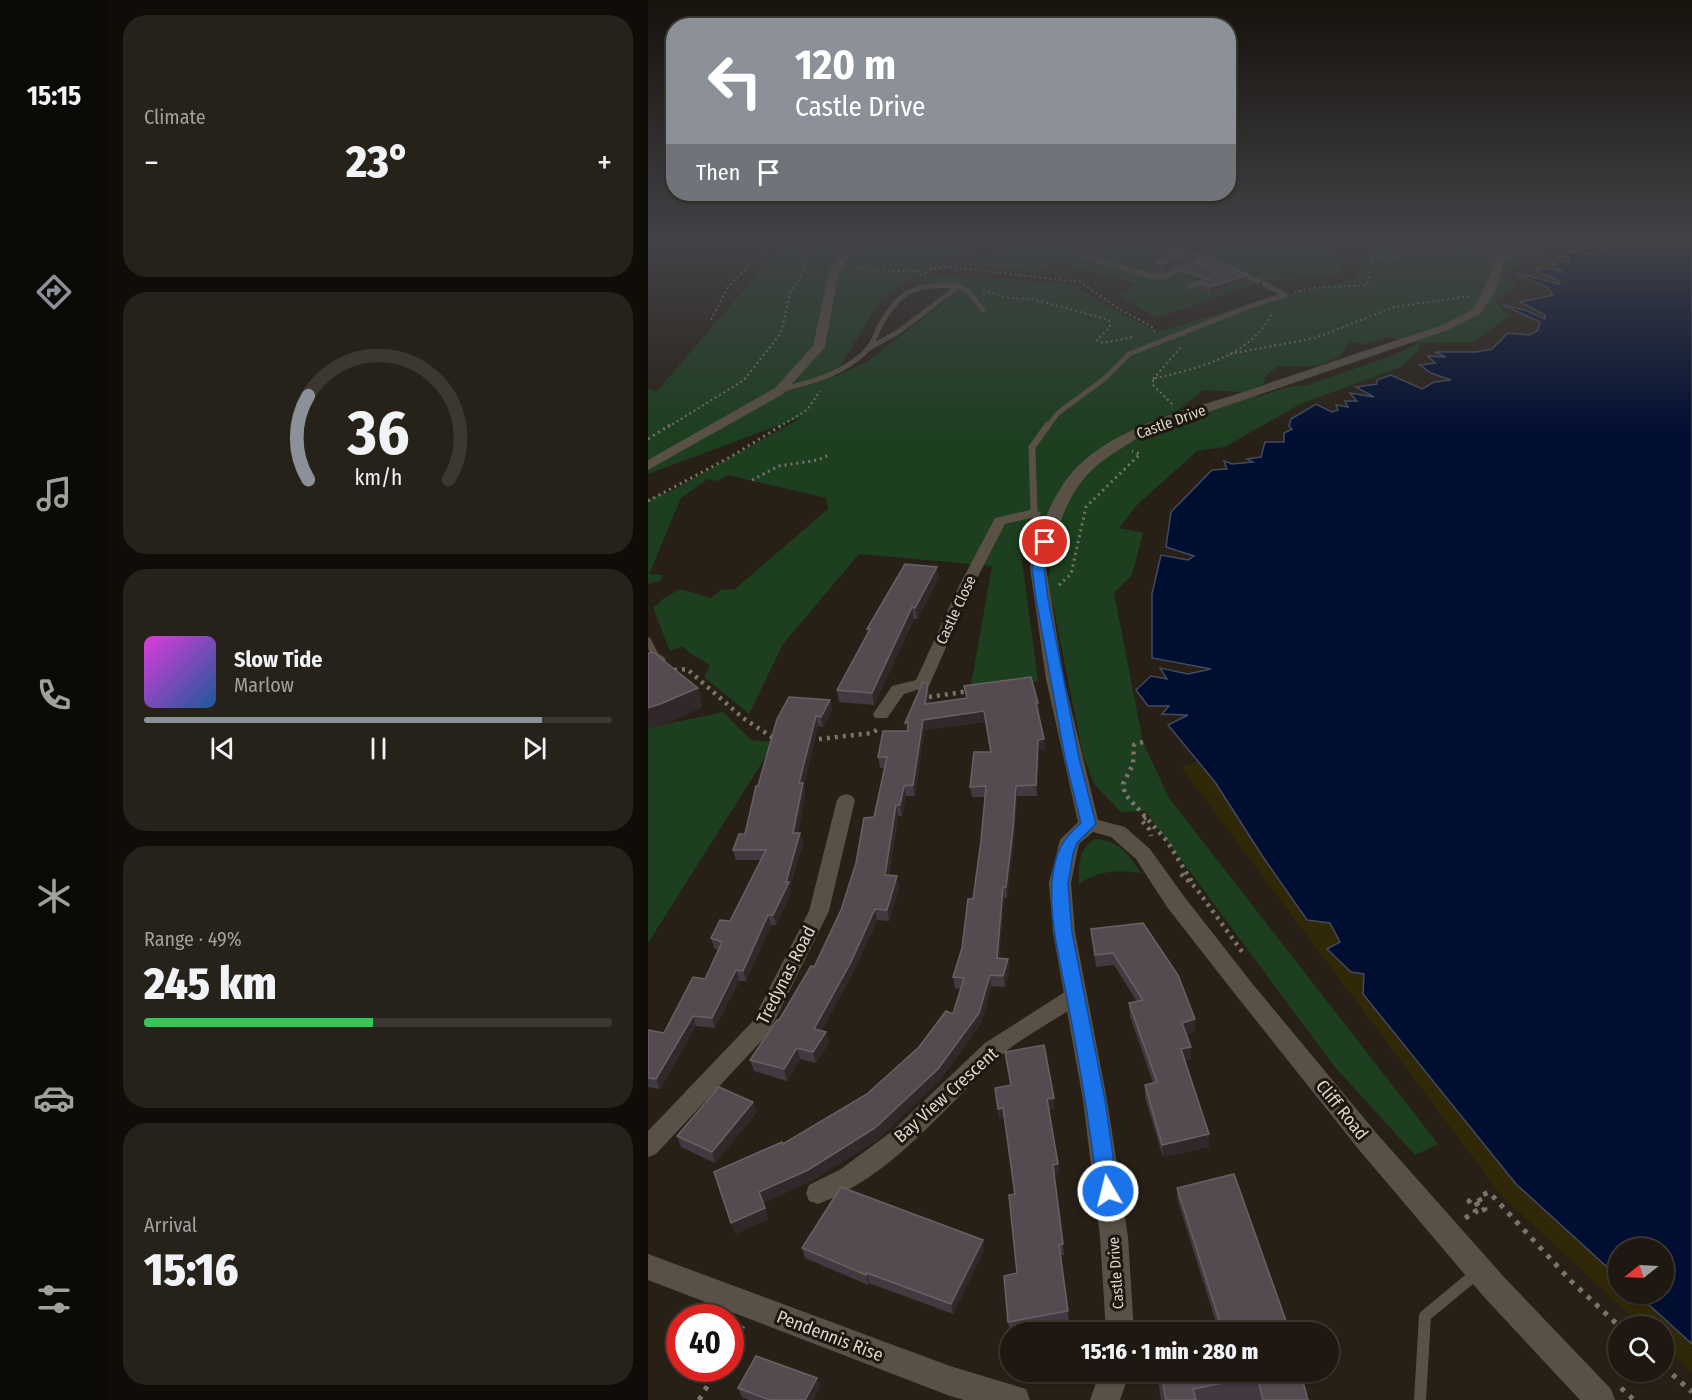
<!DOCTYPE html>
<html lang="en">
<head>
<meta charset="utf-8">
<style>
	body { margin:0; font-family:"Fira Sans Condensed",sans-serif; background:#262119; color:#f1f3f6; height:100vh; display:flex; flex-direction:column; font-size:22px; white-space:nowrap }
	* { box-sizing:border-box; margin:0 }
	p { font-size:20px; color:#a1a09f }
	.icon { flex:none; width:33px; height:33px; fill:none; stroke:currentColor; stroke-width:2; stroke-linecap:round; stroke-linejoin:round }
	.map { position:relative; flex:1; overflow:hidden }
	.panel { display:flex; flex-direction:column; gap:15px; padding:15px; background:#100d09; width:540px }
	.panel>* { flex:none }
	.banner { position:absolute; left:18px; top:18px; width:570px; height:183px; border-radius:24px; box-shadow:0 2px 4px #0004,0 0 0 2px #3c3730; background:#8c9099; color:#fff; overflow:hidden }
	.needle { width:39px; rotate:252deg }
	.fabs { position:absolute; left:960px; top:1238px; display:grid; gap:12px }
	.fabs a { display:grid; place-items:center; width:66px; height:66px; border-radius:50%; background:#1e1810; box-shadow:0 2px 4px #0004,0 0 0 2px #3c3730; font-size:30px }
	.speed { position:absolute; left:18px; top:1304px; display:flex; gap:12px; font-size:30px; font-weight:700; text-align:center }
	.speed>* { display:grid; place-content:center; width:78px; height:78px; border-radius:50%; background:#1e1810; box-shadow:0 2px 4px #0004,0 0 0 2px #3c3730; line-height:1 }
	.speed .limit { border:9px solid #d22; background:#fff; color:#111 }
	.pin { position:absolute; display:grid; place-items:center; width:51px; height:51px; color:#fff; margin:-26px; border:3px solid #fff; border-radius:50%; box-shadow:0 2px 6px #0007 }
	.me { position:absolute; width:66px; margin:-33px; rotate:352deg; stroke-linejoin:round; filter:drop-shadow(0 0 4px #0008) }
	.turn { display:flex; align-items:center; gap:21px; height:126px; padding:0 30px; font-size:27px }
	.turn .icon { width:78px; height:78px; stroke-width:2.5 }
	.turn b { display:block; font-size:42px; line-height:51px }
	.then { display:flex; align-items:center; height:57px; padding:0 30px; background:#0003; gap:12px; font-size:22px }
	.big { font-size:45px; font-weight:800; line-height:1.1 }
	.panel .widget { flex:1; display:flex; flex-direction:column; justify-content:center; gap:9px; min-width:0; padding:0 21px; border-radius:24px; background:#262119 }
	.panel .dial { align-items:center; gap:0 }
	.dial svg { height:156px; overflow:visible; fill:none; stroke:#3c3730; stroke-width:7; stroke-linecap:round; text-anchor:middle }
	.dial text { fill:#f1f3f6; stroke:none }
	.song { display:flex; align-items:center; gap:18px }
	.cover { width:72px; height:72px; border-radius:9px; background:linear-gradient(135deg,hsl(300 70% 55%),hsl(210 70% 35%)) }
	.played { height:6px; border-radius:3px; background:linear-gradient(90deg,#8c9099 85%,#3c3730 85%) }
	.keys { display:flex; justify-content:space-around; direction:ltr }
	.heat { display:flex; justify-content:space-between; align-items:center; font-size:33px; direction:ltr }
	.charge { height:9px; border-radius:4px; background:linear-gradient(90deg,#34c759 49%,#3c3730 0) }
	.trip { position:absolute; left:352px; top:1322px; width:339px; height:60px; border-radius:30px; background:#1e1810; box-shadow:0 2px 4px #0004,0 0 0 2px #3c3730; font-weight:800; line-height:60px; text-align:center }
	main { display:flex; flex:1; min-height:0 }
	.menu { display:flex; flex-direction:column; width:108px; justify-content:space-around; align-items:center; background:#0c0a06; color:#a1a09f }
	.menu .icon { width:42px; height:42px }
	.menu .active { color:#8c9099 }
	.menu b { font-size:27px; color:#f1f3f6 }
	.map>svg:first-child { display:block }
</style>
</head>
<body>
<main>
<nav class="menu">
<b>15:15</b>
<svg class="icon active" aria-label="directions" viewBox="0 0 24 24"><path d="M12 3l9 9-9 9-9-9zM9 14v-3h6M13 9l2 2-2 2"/></svg>
<svg class="icon" aria-label="music" viewBox="0 0 24 24"><path d="M9 18V5l10-2v13"/><circle cx="6" cy="18" r="3"/><circle cx="16" cy="16" r="3"/></svg>
<svg class="icon" aria-label="phone" viewBox="0 0 24 24"><path d="M5 4h4l2 5-3 2q2 4 5 5l2-3 5 2v4C11 20 4 13 5 4z"/></svg>
<svg class="icon" aria-label="climate" viewBox="0 0 24 24"><path d="M12 3v18M4 7l16 10M4 17L20 7"/></svg>
<svg class="icon" aria-label="car" viewBox="0 0 24 24"><path d="M5 17H2v-5l4-1 3-4h7l3 4 3 1v5h-3M9 17h6M6 11h13"/><circle cx="7" cy="17" r="2"/><circle cx="17" cy="17" r="2"/></svg>
<svg class="icon" aria-label="filters" viewBox="0 0 24 24"><path d="M4 7h16M4 17h16"/><circle cx="9" cy="7" r="2"/><circle cx="15" cy="17" r="2"/></svg>
</nav>
<section class="panel">
<div class="widget"><p>Climate</p>
<div class="heat"><a>−</a><b class="big">23°</b><a>+</a></div>
</div>
<div class="widget dial"><svg viewBox="0 0 100 80">
<path d="M14 69A42 42 0 1 1 86 69"/>
<path d="M14 69A42 42 0 0 1 14 26" stroke="#8c9099"/>
<text x="50" y="56" font-size="32" font-weight="700">36</text>
<text x="50" y="72" font-size="11">km/h</text>
</svg></div>
<div class="widget">
<div class="song"><i class="cover"></i><div><b>Slow Tide</b><p>Marlow</p></div></div>
<div class="played"></div>
<div class="keys"><svg class="icon" aria-label="previous" viewBox="0 0 24 24"><path d="M18 5L8 12l10 7zM5 5v14"/></svg><svg class="icon" aria-label="pause" viewBox="0 0 24 24"><path d="M8 5v14M16 5v14"/></svg><svg class="icon" aria-label="next" viewBox="0 0 24 24"><path d="M6 5l10 7-10 7zM19 5v14"/></svg></div>
</div>
<div class="widget"><p>Range · 49%</p><b class="big">245 km</b><div class="charge"></div></div>
<div class="widget"><p>Arrival</p><b class="big">15:16</b></div>
</section>
<div class="map">
<svg width="1044" height="1400" viewBox="0 0 1044 1400">
	<rect width="100%" height="100%" fill="#282016"/>
	<g fill="#1d3e1f" fill-rule="evenodd">
		<path d="M137 242H347L332 246 274 274 424 285 508 332 637 295 707 280 724 243 727 242H928L895 251 855 275 870 286 846 300 861 316 826 342 772 343 770 351 753 367 652 404 577 447 549 451 489 505 471 528 495 533 484 575 466 593 495 742 521 798 790 1144 767 1155 686 1066 497 811 473 812 446 784 435 755 405 605 394 599 409 544 373 553 390 681 322 691 344 566 211 554 135 644 101 714 56 677 62 665 40 652 35 646 22 651 5 608 15 599 32 589 63 598 73 590 87 589 180 509 178 498 80 475 69 481 60 479 33 498 1 574 14 575 12 581 0 584V499L23 491 156 416 0 474V389L9 391ZM271 274 270 281 318 285 220 361 185 378 235 296ZM740 337 771 343 738 358 659 385 639 387 609 397 605 393 497 428 527 413 555 390 595 392 616 384 617 376 630 366H669L691 357 702 342 718 344Z"/>
		<path d="M374 242 386 244 391 242H696L681 250 694 256 689 277 615 280 509 318 469 295 488 284 409 262 388 272 313 264Z"/>
		<path d="M75 712 103 740 127 742 0 943V728Z"/>
		<path d="M447 839C471 840 480 854 493 873 470 870 450 870 431 884 431 866 429 850 447 839Z"/>
	</g>
	<path fill="#312807" d="M564 758 970 1248V1293H1016L1044 1303V1373L1016 1346V1326H994L853 1195 533 767Z"/>
	<path fill="#000e32" stroke="#424a61" stroke-width="1.5" d="M958 242H1044V1344L988 1293H1016V1248H970V1277L868 1184 715 994 716 974 703 972 679 949 692 942 682 923 659 920 615 857 567 782 520 725 540 715 514 714 521 706H500L488 690 503 676 519 679 512 668 540 674 563 669 504 658V594L513 555 540 560 546 556 518 547 523 512 564 470 579 469 576 461 584 464 605 462 599 459 613 457 617 442H636V433L644 429 641 426 643 419 668 404 684 412 690 410 688 405 700 407 697 401H709L702 393 726 397 708 387 729 384V380L743 375 774 389 786 382 803 380 783 373 772 365 787 363 780 356 798 357 787 352H828L844 349 860 333 882 335 890 330 892 322 855 305 877 310 897 319V315L872 302 905 295 899 287 866 273 874 274 911 284 912 281 894 274 887 267 914 271 904 263 910 260 922 262 920 257 909 255 921 252 949 254Z"/>
	<g fill="none" stroke-linecap="round" stroke-linejoin="round">
		<g stroke="#7a746b" stroke-width="2" stroke-dasharray="2 3" stroke-linecap="butt">
			<path d="M836 247 850 242"/>
			<path d="M725 258 724 243 727 242"/>
			<path d="M205 267 233 271H275"/>
			<path d="M282 269 302 267 432 282 473 310 503 326 507 332"/>
			<path d="M272 275 351 242"/>
			<path d="M335 290 361 298 385 299 461 320 462 327 449 340 455 343 485 337"/>
			<path d="M646 292 664 288 719 285 725 258 824 252 836 247 827 242"/>
			<path d="M63 320 80 287 124 242"/>
			<path d="M582 354 667 338 746 307 822 296"/>
			<path d="M505 379 534 346"/>
			<path d="M524 404 505 385V379C549 368 603 357 624 313"/>
			<path d="M20 427 96 380 133 333 142 293 149 284 165 247 172 242"/>
			<path d="M131 427 159 410 172 391"/>
		</g>
		<g stroke="#7a746b" stroke-width="3" stroke-dasharray="2 4" stroke-linecap="butt">
			<path d="M0 439 22 425"/>
			<path d="M104 480 131 466 170 460 181 455"/>
			<path d="M0 501 84 456 134 425"/>
			<path d="M411 585 423 574 438 507 492 454 484 451"/>
		</g>
		<g stroke="#7a746b" stroke-width="4.5" stroke-dasharray="3 5" stroke-linecap="butt">
			<path d="M26 670 39 669 95 718 127 739"/>
			<path d="M281 697 321 691"/>
			<path d="M163 740 224 733 232 728"/>
			<path d="M495 742 486 745 485 764 475 784 477 794 519 841 544 882"/>
			<path d="M498 817 493 820 501 829 503 836"/>
			<path d="M533 874 548 888 595 953"/>
		</g>
		<g stroke="#7a746b" stroke-width="5" stroke-dasharray="4.5 7" stroke-linecap="butt">
			<path d="M817 1218 828 1212 821 1201 826 1199 833 1211 837 1209 830 1197 841 1192 923 1281 971 1326"/>
			<path d="M82 1347 95 1326"/>
			<path d="M1016 1367 1044 1392"/>
			<path d="M973 1388 986 1400"/>
			<path d="M51 1400 70 1368"/>
		</g>
		<g stroke="#595145" stroke-width="5">
			<path d="M451 242 428 250V254L503 276H517L559 257"/>
			<path d="M486 242 559 257 610 281"/>
			<path d="M534 269 561 279 541 287"/>
			<path d="M311 286 321 292 335 310"/>
			<path d="M132 390C163 382 196 374 219 350 225 343 228 334 232 326 253 287 269 284 311 286L250 332 221 348"/>
			<path d="M399 427 410 413 456 379 481 354 597 308 637 295 616 284"/>
		</g>
		<g stroke="#595145" stroke-width="7">
			<path d="M396 538 386 513 384 447 400 425"/>
			<path d="M0 641 7 655 14 660"/>
		</g>
		<path stroke="#595145" stroke-width="12" d="M772 1400 777 1316 829 1273"/>
		<g fill="#595145" fill-rule="evenodd">
			<path d="M386 509 393 513 391 516 357 524 325 586 281 686 256 694 239 718H227L225 714 244 686 268 680 311 586 347 518Z"/>
			<path d="M198 794 204 796 207 800 181 911 120 1034 8 1154 0 1157V1131L104 1022 161 911 189 800 192 796Z"/>
			<path d="M427 988 434 990 438 996 434 1002C409 1019 372 1038 350 1058 295 1109 243 1177 170 1204L161 1201 158 1193 161 1185 193 1169 243 1132 337 1043 420 990Z"/>
		</g>
		<g fill="#595145" fill-rule="evenodd">
			<path d="M202 242H213L196 263 190 275 177 347 135 394 0 470V460L127 388 165 346 180 275 187 260Z"/>
			<path d="M876 242H889L856 262 846 294 832 314 800 330 496 434C448 464 430 473 410 528 405 541 400 554 398 568L416 679 450 820 477 827 502 849 535 895 603 982 730 1135 856 1277 963 1389 967 1400H932L836 1297 712 1151 587 994 519 907 488 859 463 837 445 832 431 844 423 883 427 932 459 1100 480 1237 486 1332H458L452 1237 435 1100 405 932 401 883 412 840 430 822 398 679 382 568C388 536 406 489 430 466 475 423 541 410 598 391 663 369 727 347 792 326L824 310 834 294 848 258Z"/>
			<path d="M0 1254 302 1366 378 1389 382 1400H316L302 1396 0 1280Z"/>
			<path d="M452 1371H482L472 1400H442Z"/>
		</g>
	</g>
	<g fill="#433941">
		<path d="M542 252V259L516 271 508 269V262Z"/>
		<path d="M546 262 600 275V281L562 293 551 288V282L564 276 546 268Z"/>
		<path d="M291 578 269 619H266L226 705 191 702 189 690 220 633 219 629Z"/>
		<path d="M316 686 390 703 391 713H390L397 750H391L389 796H369L366 840 359 898H356L351 958 360 959 361 970 357 987 343 986 333 1024 292 1080 229 1140 163 1181 115 1203 120 1219 87 1234 135 1144 219 1094 271 1047 305 1014 313 989 307 988 305 977 314 948 325 899 333 841 337 797H324L322 787 342 752 337 722 276 730 267 796H258L254 816H250L241 876 251 887 241 921 229 920 205 973 173 1031 178 1032 181 1043 168 1063 152 1059 139 1081 106 1071 102 1060 131 1020 166 967 193 910 226 817 237 768H232L230 757 259 731 257 723 281 694 280 704 318 698Z"/>
		<path d="M182 700 184 710 175 727 170 726 156 785 157 793 150 833H152L155 844 142 887 143 893 128 925H123L98 981H91L67 1028 48 1026 12 1089 0 1087V1030L16 1033 57 979 70 950 66 948 63 938 82 921 113 860H88L85 850 97 834 110 786Z"/>
		<path d="M443 929 547 1019V1032L538 1034 543 1047V1059L537 1061 561 1134V1147L515 1157 497 1097V1085L505 1083 482 1016 481 1003 489 1002 466 965 448 967Z"/>
		<path d="M347 1088 406 1109 401 1110 410 1164 411 1174 406 1175 415 1244 416 1255H412L421 1321 362 1332 360 1322 369 1273 366 1195 356 1118 351 1119Z"/>
		<path d="M109 1112 67 1163 33 1147 29 1136Z"/>
		<path d="M529 1188 638 1321 637 1331 632 1332H571L529 1198Z"/>
		<path d="M335 1240 336 1250 305 1314 221 1283 220 1285 157 1258 154 1248Z"/>
		<path d="M511 1371H652L660 1400H513L511 1386Z"/>
		<path d="M169 1378 172 1387 165 1400H101L94 1397 90 1388Z"/>
	</g>
	<g fill="#322829">
		<path d="M542 252V259L516 271V264Z"/>
		<path d="M600 275V281L562 293V287Z"/>
		<path d="M289 567 291 578 269 619 267 608Z"/>
		<path d="M264 607 266 619 226 705 224 693Z"/>
		<path d="M280 684 281 694 278 715 277 704Z"/>
		<path d="M50 688 55 707 18 724 0 728V708Z"/>
		<path d="M182 700 184 710 175 727 173 717Z"/>
		<path d="M388 703H390L391 713 389 714Z"/>
		<path d="M336 711 337 722 276 730 267 796 265 785 275 720Z"/>
		<path d="M168 716 170 726 156 785 157 793 148 844 145 833 151 783Z"/>
		<path d="M260 722 261 733H259L257 723Z"/>
		<path d="M396 739 397 750H391L389 796 388 785 390 740Z"/>
		<path d="M256 786 258 796 254 816 252 805Z"/>
		<path d="M368 786 369 796 366 840 359 898 358 887Z"/>
		<path d="M248 805 250 816 239 886 237 875Z"/>
		<path d="M152 833 155 844 142 887 143 893 128 925 125 915 138 882Z"/>
		<path d="M249 876 251 887 241 921 239 910Z"/>
		<path d="M355 887 356 898 350 969 349 958Z"/>
		<path d="M227 909 229 920 205 973 168 1040 166 1029Z"/>
		<path d="M120 915 123 925 98 981 95 971Z"/>
		<path d="M360 959 361 970 357 987 355 976Z"/>
		<path d="M88 970 91 981 67 1028 64 1018Z"/>
		<path d="M342 975 343 986 333 1024 292 1080 229 1140 163 1181 115 1203 111 1192 160 1170Z"/>
		<path d="M45 1016 48 1026 12 1089 8 1079Z"/>
		<path d="M547 1019V1032L534 1035V1023Z"/>
		<path d="M178 1032 181 1043 168 1063 165 1052Z"/>
		<path d="M543 1047V1059L533 1062V1049Z"/>
		<path d="M149 1048 152 1059 139 1081 136 1069Z"/>
		<path d="M406 1098V1109L400 1110 399 1099Z"/>
		<path d="M105 1102 109 1112 67 1163 64 1152Z"/>
		<path d="M355 1108 356 1118 351 1119 350 1109Z"/>
		<path d="M561 1134V1147L515 1157 514 1145Z"/>
		<path d="M410 1164 411 1174 405 1175V1165Z"/>
		<path d="M117 1208 120 1219 87 1234 83 1223Z"/>
		<path d="M335 1240 336 1250 305 1314 303 1304Z"/>
		<path d="M219 1273 221 1283 220 1285 218 1275Z"/>
		<path d="M638 1321 637 1331 632 1332H598Z"/>
		<path d="M169 1378 172 1387 165 1400H157Z"/>
	</g>
	<g fill="#544a50" stroke="#696064" stroke-width="1.5">
		<path d="M533 250 542 252 516 264 508 262Z"/>
		<path d="M556 257 600 275 562 287 551 282 564 276 565 270 546 262Z"/>
		<path d="M257 564 289 567 267 608 264 607 224 693 189 690 222 629H219Z"/>
		<path d="M5 652 50 688 12 704 0 708V653Z"/>
		<path d="M383 677 390 703H388L396 739 390 740 388 785 368 786 365 829 358 887H355L349 958 360 959 355 976 342 975 331 1013 290 1069 227 1128 160 1170 111 1192 117 1208 83 1223 66 1172 134 1142 135 1144 219 1094 271 1047 298 1011 305 1014 316 978 305 977 314 948 320 899H325L333 841 338 786 322 787 326 752H343L336 711 275 720 265 785 256 786 252 805H248L237 875 249 876 239 910 227 909 203 962 166 1029 178 1032 165 1052 149 1048 136 1069 102 1060 129 1020H131L163 966 166 967 193 910 208 863 216 818 226 817 239 757H230L235 731H260V722L257 723 275 682 280 684 277 704 319 698 316 686Z"/>
		<path d="M141 697 182 700 173 717 168 716 151 783H155L145 833H152L138 882H141L125 915H120L95 971 88 970 64 1018 45 1016 8 1079 0 1078V1030L16 1033 45 977 57 979 74 942 63 938 72 920 82 921 118 850H85L91 834H97L108 786H110L129 719Z"/>
		<path d="M495 923 530 975 547 1019 534 1023 543 1047 533 1049 561 1134 514 1145 497 1085 509 1082 481 1003 495 1000 465 953 447 955 443 929Z"/>
		<path d="M396 1045 406 1098 399 1099 410 1164 405 1165 415 1244 411 1245 420 1311 360 1322 356 1276 369 1273 361 1195 367 1194 355 1108 350 1109 347 1088 363 1085 357 1052Z"/>
		<path d="M71 1087 105 1102 64 1152 29 1136Z"/>
		<path d="M586 1174 638 1321 598 1332H575L529 1188Z"/>
		<path d="M193 1187 335 1240 303 1304 219 1273 218 1275 154 1248Z"/>
		<path d="M108 1356 169 1378 157 1400H122L90 1388Z"/>
		<path d="M513 1371H652L660 1400H615L609 1376 545 1389 548 1400H518Z"/>
	</g>
	<linearGradient id="sky" x2="0" y2="1"><stop stop-color="#16120c"/><stop offset="0.55" stop-color="#424247"/><stop offset="1" stop-color="#424247" stop-opacity="0"/></linearGradient>
	<rect width="1044" height="438" fill="url(#sky)"/>
	<path fill="#1a73e8" stroke="#114b97" stroke-width="1.5" d="M397 538 403 542 396 568 400 599 431 758 448 824 429 843 425 854 420 884 424 932 457 1100 470 1191 467 1198 460 1200 453 1198 450 1191C442 1130 433 1070 421 1009 414 969 401 924 404 882 407 854 412 841 433 823L417 758 388 599 384 568 392 542Z"/>
	<g text-anchor="middle" stroke-width="6" stroke-linejoin="round" paint-order="stroke">
		<g font-size="15" fill="#dbd6cf" stroke="#1e170d">
			<text transform="translate(523 422) rotate(-20)" y="5">Castle Drive</text>
			<text transform="translate(308 610) rotate(-65)" y="5">Castle Close</text>
			<text transform="translate(468 1273) rotate(-94)" y="5">Castle Drive</text>
		</g>
		<g font-size="18" fill="#dbd6cf" stroke="#1e170d">
			<text transform="translate(138 975) rotate(-63)" y="6">Tredynas Road</text>
			<text transform="translate(298 1095) rotate(-42)" y="6">Bay View Crescent</text>
			<text transform="translate(694 1110) rotate(51)" y="6">Cliff Road</text>
			<text transform="translate(182 1336) rotate(21)" y="6">Pendennis Rise</text>
		</g>
	</g>
</svg>
<div class="fabs">
<a><svg class="needle" viewBox="-14 -14 28 28"><path d="M0-13l5 13h-10z" fill="#e53935"/><path d="M0 13l5-13h-10z" fill="#a1a09f"/></svg></a>
<a><svg class="icon" aria-label="search" viewBox="0 0 24 24"><circle cx="10" cy="10" r="6"/><path d="M15 15l6 6"/></svg></a>
</div>
<div class="speed"><div class="limit">40</div></div>
<div class="pin" style="left:397px;top:542px;background:#d93025"><svg class="icon" aria-label="arrive" viewBox="0 0 24 24"><path d="M6 21V4h12l-3 4 3 4H6"/></svg></div>
<svg class="me" style="left:460px;top:1191px" viewBox="-20 -20 40 40"><circle r="17" fill="#1a73e8" stroke="#fff" stroke-width="3"/><path d="M0-11L8 9 0 5-8 9z" fill="#fff"/></svg>
<div class="trip">15:16 · 1 min · 280 m</div>
<div class="banner">
<div class="turn"><svg class="icon" aria-label="left" viewBox="0 0 24 24"><path d="M17 20v-9H6M10 6l-5 5 5 5"/></svg><div><b>120 m</b>Castle Drive</div></div>
<div class="then">Then<svg class="icon" aria-label="arrive" viewBox="0 0 24 24"><path d="M6 21V4h12l-3 4 3 4H6"/></svg></div>
</div>
</div>
</main>
</body>
</html>
